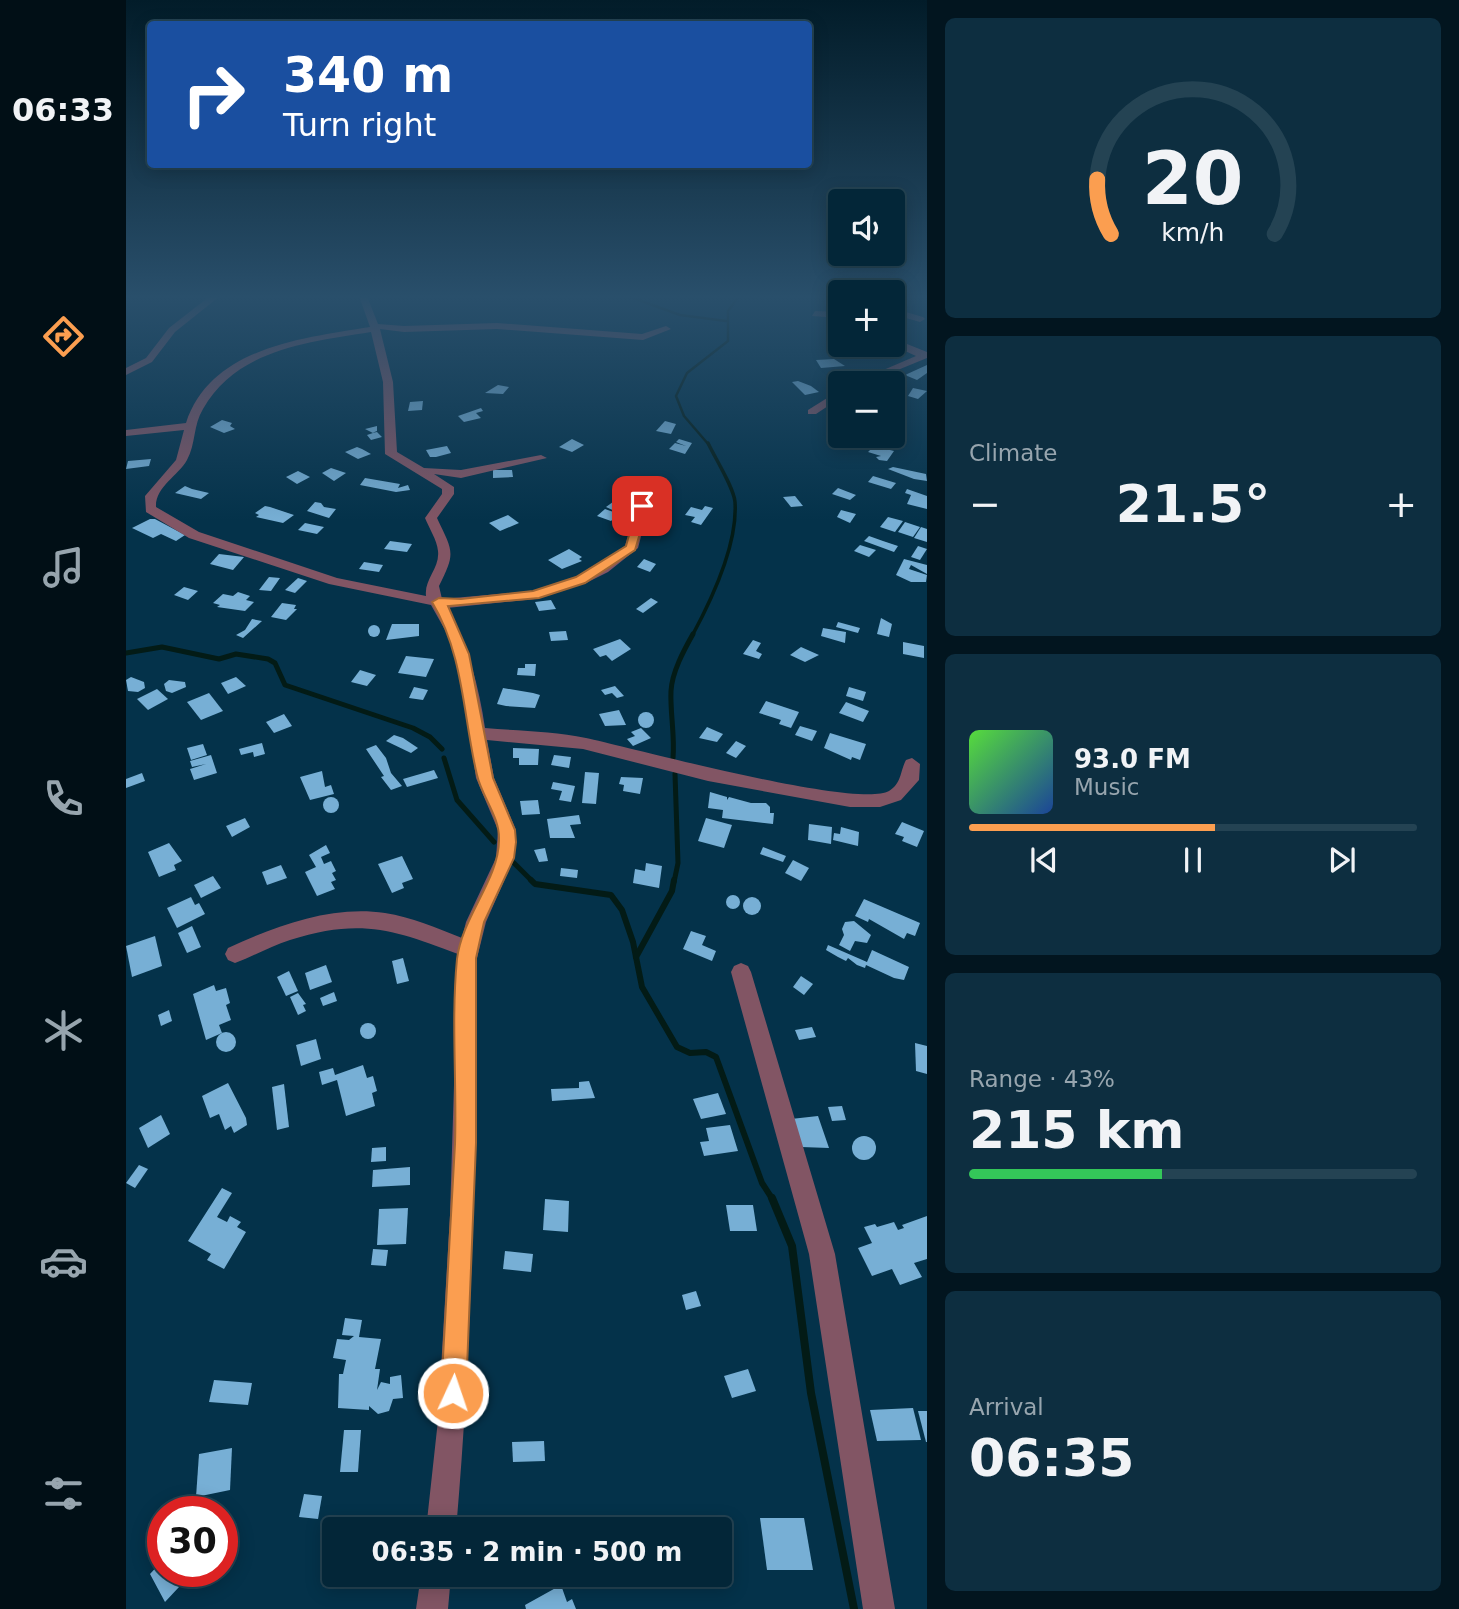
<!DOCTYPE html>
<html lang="en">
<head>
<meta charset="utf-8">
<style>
	body { margin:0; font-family:"DejaVu Sans",sans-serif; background:#0d2e40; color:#f1f3f6; height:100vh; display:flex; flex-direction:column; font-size:26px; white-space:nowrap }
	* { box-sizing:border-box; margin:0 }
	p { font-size:23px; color:#97a5ae }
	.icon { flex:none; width:38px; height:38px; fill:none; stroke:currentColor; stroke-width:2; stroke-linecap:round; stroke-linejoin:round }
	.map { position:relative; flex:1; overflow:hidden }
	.sheet { display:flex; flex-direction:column; gap:18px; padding:18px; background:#02151f; width:532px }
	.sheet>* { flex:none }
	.guide { position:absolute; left:21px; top:21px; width:665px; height:147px; border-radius:7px; box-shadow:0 4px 18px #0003,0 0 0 2px #244353; background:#1a4fa0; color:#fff; overflow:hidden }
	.buttons { position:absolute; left:702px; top:189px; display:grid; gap:14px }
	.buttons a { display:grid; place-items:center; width:77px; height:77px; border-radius:7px; background:#032638; box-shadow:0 4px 18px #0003,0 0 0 2px #244353; font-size:35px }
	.speed { position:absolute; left:21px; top:1496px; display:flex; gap:14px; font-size:35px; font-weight:700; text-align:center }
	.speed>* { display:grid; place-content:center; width:91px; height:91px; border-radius:50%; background:#032638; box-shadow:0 4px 18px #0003,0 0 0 2px #244353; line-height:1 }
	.speed .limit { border:10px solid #d22; background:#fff; color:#111 }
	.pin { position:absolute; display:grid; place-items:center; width:60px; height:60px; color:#fff; margin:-30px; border-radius:14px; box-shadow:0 4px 10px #0006 }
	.me { position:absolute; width:77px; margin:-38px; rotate:3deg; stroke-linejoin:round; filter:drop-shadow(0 0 5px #0008) }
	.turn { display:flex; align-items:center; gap:24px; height:147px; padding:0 21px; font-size:32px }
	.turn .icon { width:91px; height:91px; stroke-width:2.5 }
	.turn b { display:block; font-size:49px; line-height:60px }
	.big { font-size:52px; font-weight:700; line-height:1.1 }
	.sheet .tile { flex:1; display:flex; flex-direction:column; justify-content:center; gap:10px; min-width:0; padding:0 24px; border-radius:10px; background:#0d2e40 }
	.sheet .dial { align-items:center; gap:0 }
	.dial svg { height:182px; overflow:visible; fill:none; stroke:#244353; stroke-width:7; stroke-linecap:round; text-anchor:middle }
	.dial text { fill:#f1f3f6; stroke:none }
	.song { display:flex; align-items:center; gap:21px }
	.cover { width:84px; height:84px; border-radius:10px; background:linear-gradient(135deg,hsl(110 70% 55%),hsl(220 70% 35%)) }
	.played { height:7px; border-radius:4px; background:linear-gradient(90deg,#fb9e50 55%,#244353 55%) }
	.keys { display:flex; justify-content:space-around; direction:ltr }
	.heat { display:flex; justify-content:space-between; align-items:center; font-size:38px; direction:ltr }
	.charge { height:10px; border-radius:5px; background:linear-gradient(90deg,#34c759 43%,#244353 0) }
	.trip { position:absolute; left:196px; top:1517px; width:410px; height:70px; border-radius:7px; background:#032638; box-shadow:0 4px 18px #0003,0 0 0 2px #244353; font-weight:700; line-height:70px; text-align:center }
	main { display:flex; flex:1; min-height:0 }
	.tab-bar { display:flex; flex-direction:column; width:126px; justify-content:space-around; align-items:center; background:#010f16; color:#97a5ae }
	.tab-bar .icon { width:49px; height:49px }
	.tab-bar .on { color:#fb9e50 }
	.tab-bar b { font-size:32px; color:#f1f3f6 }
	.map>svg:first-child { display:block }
</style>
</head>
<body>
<main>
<nav class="tab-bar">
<b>06:33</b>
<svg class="icon on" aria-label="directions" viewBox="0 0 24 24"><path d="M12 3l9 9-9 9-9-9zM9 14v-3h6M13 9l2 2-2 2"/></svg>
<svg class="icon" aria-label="music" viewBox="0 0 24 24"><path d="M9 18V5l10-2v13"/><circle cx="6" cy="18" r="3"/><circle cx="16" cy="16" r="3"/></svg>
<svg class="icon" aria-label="phone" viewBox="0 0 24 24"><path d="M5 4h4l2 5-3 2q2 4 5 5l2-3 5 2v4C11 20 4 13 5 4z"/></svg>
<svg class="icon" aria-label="climate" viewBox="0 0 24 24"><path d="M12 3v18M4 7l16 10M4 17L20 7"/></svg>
<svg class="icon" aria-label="car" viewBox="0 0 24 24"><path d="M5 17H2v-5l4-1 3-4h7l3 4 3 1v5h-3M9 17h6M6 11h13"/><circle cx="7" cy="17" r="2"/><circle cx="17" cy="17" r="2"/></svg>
<svg class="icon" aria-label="filters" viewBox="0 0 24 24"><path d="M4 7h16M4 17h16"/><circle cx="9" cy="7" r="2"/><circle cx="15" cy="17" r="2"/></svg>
</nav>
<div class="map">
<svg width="801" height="1609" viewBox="0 0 801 1609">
	<rect width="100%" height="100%" fill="#04324a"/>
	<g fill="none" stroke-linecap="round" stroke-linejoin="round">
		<g stroke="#031b16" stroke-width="2.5">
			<path d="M502 296 554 315 600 321"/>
			<path d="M583 445 558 416 550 396 561 373 602 341V311L613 296"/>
		</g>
		<path stroke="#031b16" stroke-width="3.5" d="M566 636C586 599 612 545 609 502 608 488 589 458 582 443"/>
		<g stroke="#031b16" stroke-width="5">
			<path d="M0 653 36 647 93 659 110 654 142 659 149 663 159 685 287 728 304 737 316 749"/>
			<path d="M318 758 331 800 368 842"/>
			<path d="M547 758C549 735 544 713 545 691 546 672 558 650 567 634"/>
			<path d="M388 863 407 882"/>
			<path d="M548 882 552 863 549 774"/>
		</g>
		<g stroke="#031b16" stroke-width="6">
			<path d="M405 880 409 884 485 895 496 910 507 942 516 987 551 1047 564 1053 580 1052 590 1057 636 1183 647 1200"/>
			<path d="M510 957 546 891 548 880"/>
		</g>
		<path stroke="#031b16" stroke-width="8" d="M646 1198 666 1246 685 1393 728 1609"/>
	</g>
	<g fill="#77afd5">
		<path d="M708 359 719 366 695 368 690 360Z"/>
		<path d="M801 365V373L791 380 779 375Z"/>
		<path d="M672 381 685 386 693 392 679 395 666 382Z"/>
		<path d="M372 385 383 387 377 394 359 393Z"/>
		<path d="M787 388 801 391 792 399 782 396Z"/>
		<path d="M297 401 296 410 282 411 284 402Z"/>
		<path d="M355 408 357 411 350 413 355 418 338 422 332 416Z"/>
		<path d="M96 420 106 423 104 426 109 429 98 433 84 427Z"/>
		<path d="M539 421 550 424 545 434 530 431Z"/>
		<path d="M251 426V431L246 433 251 432 256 437 245 440 241 435 247 433 239 429Z"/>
		<path d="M446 439 458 445 446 452 433 447Z"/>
		<path d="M553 439 566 443 559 454 543 449 549 443 560 446 550 442Z"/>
		<path d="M321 446 325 453 310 457H304L300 450Z"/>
		<path d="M748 446 768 451 761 461 753 460 750 457 755 456 742 452Z"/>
		<path d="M231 447 236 449 245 454 232 459 219 452Z"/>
		<path d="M25 459 23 466 0 469 2 461Z"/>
		<path d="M767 467 800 474 801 481 788 479 762 469Z"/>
		<path d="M205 468 220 473 208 481 196 473Z"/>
		<path d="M367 470H386L387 477 367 478Z"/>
		<path d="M172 471 184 477 171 484 160 477Z"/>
		<path d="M747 476 770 483 765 489 742 482Z"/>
		<path d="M517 477 534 480 530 489 513 485Z"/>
		<path d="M239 478 274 484 272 488 282 485 284 490 270 492 234 485Z"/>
		<path d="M59 486 66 489 83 493 75 499 49 493Z"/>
		<path d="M712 488 730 495 724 500 706 494Z"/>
		<path d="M781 489 801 496V509L781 504 785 495 779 493Z"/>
		<path d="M669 496 677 506 665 507 657 497Z"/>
		<path d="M491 499 504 504 493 513 480 507Z"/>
		<path d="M189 502 195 503 198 507 210 509 203 518 181 511Z"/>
		<path d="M139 506 144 507 168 515 157 523 130 517 133 515 129 513Z"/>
		<path d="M579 506 587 508 575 525 565 522 569 517 559 515 565 507 576 510Z"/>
		<path d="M479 509 493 514 485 521 471 516Z"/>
		<path d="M715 510 730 514 724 523 711 517Z"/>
		<path d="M382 515 393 523 374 531 363 523Z"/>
		<path d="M762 517 777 521 769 532 754 527Z"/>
		<path d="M24 519H29L59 535 50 541 35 534 27 538 6 528Z"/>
		<path d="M779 522 794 527 787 537 772 532Z"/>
		<path d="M179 523 198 527 191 534 172 530Z"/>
		<path d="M795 527 801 529V542L788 538Z"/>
		<path d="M743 536 757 541 772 546 768 552 738 541Z"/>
		<path d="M264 541 286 544 281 552 258 549Z"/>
		<path d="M734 545 750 550 743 557 728 551Z"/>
		<path d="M792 546 801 549 794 560 785 557Z"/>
		<path d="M443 549 456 557 453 559 456 561 436 569 422 560Z"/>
		<path d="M93 554 118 557 107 570 84 564Z"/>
		<path d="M518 559 530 564 524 572 511 567Z"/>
		<path d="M778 559 801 565V574L785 565 783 569 801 575 800 582H785L770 575Z"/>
		<path d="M238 562 257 565 253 572 233 569Z"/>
		<path d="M143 577 154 578 145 591 133 590Z"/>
		<path d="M172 578 181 581 169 593 159 590Z"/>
		<path d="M58 587 72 591 62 600 48 595Z"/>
		<path d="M112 592 124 596 120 600 128 602 119 611 91 607 94 605 87 603 97 594 107 596Z"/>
		<path d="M525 598 532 602 517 613 510 609Z"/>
		<path d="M425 600 430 609 413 611 409 602Z"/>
		<path d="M156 603 170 605 168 609H171L160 620 145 617Z"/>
		<path d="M755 618 766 624 763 637 751 634Z"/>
		<path d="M126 619 136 621 117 638 110 635 119 630Z"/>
		<path d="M712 622 734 628 732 633 710 627Z"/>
		<path d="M266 624H293V636L260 640Z"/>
		<circle cx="248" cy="631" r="6"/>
		<path d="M697 628 720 632 719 643 695 636Z"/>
		<path d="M440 631 442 640 425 641 423 632Z"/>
		<path d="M494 639 505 649 486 661 480 655 474 657 467 649Z"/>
		<path d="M627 640 635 643 630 651 636 654 633 659 617 654Z"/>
		<path d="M777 642 798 646V658L777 654Z"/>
		<path d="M675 647 693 655 679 662 664 655Z"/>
		<path d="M280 656 308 659 300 677 272 673Z"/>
		<path d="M399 664H410L409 676 391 675 392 668H399Z"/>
		<path d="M234 670 250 675 241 686 225 682Z"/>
		<path d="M5 677 18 682 19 688 12 692 2 691 0 680Z"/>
		<path d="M110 677 120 686 102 694 95 683Z"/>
		<path d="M43 680 59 682 60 687 46 693 40 691 38 684Z"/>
		<path d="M489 686 498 696 491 698 486 693 479 695 475 690Z"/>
		<path d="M288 687 302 690 297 700 283 698Z"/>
		<path d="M723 687 740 692 737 701 720 696Z"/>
		<path d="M377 688 407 693 414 695 409 708 380 706 371 704Z"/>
		<path d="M31 689 42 699 22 710 11 699Z"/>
		<path d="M83 693 97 711 75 720 61 702Z"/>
		<path d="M640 701 673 712 665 728 653 724 655 720 633 713Z"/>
		<path d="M720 702 743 711 737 722 713 713Z"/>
		<path d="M493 710 500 725 479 726 473 714Z"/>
		<circle cx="520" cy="720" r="8"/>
		<path d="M158 714 166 726 148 733 140 722Z"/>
		<path d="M674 726 691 731 686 741 669 735Z"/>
		<path d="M581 727 597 734 591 742 573 738Z"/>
		<path d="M515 728 525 738 507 746 501 739 509 736 505 732Z"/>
		<path d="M704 733 740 744 734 760 726 757 725 760 698 748Z"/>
		<path d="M268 735 277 738 292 748 285 753 260 741Z"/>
		<path d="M610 741 620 746 610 758 600 753Z"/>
		<path d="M136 743 139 754 128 757 127 752 115 755 113 749Z"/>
		<path d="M77 744 81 755 65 760 61 748Z"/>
		<path d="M250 745 260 758 265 773 276 786 265 790 255 777 258 776 240 749Z"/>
		<path d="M387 748 413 749 412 765H393V758H387Z"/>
		<path d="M85 755 91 773 68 780 64 769 80 764 66 767 64 761Z"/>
		<path d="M428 755 445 757 443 768 425 765Z"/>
		<path d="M308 770 312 778 281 787 277 779Z"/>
		<path d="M196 771 199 787 205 785 208 794 184 800 174 777Z"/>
		<path d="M459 772 473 773 470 804 456 803Z"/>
		<path d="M16 773 19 781 0 788V779Z"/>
		<path d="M495 777 517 778 514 794 497 791 498 785 493 784Z"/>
		<path d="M427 782 449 786 445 802 433 800 436 791 425 789Z"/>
		<path d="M584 792 601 797V800L603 797 625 803H640L644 807V813H648L647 824 596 818 597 810 582 808Z"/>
		<circle cx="205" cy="805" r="8"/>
		<path d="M412 800 414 814 396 815 394 801Z"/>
		<path d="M453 815 455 824 444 825 449 838H424L421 819Z"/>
		<path d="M119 818 124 827 106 837 100 826Z"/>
		<path d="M580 818 606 825 598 848 572 841Z"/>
		<path d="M776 822 798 831 791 847 776 841 778 837 769 834Z"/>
		<path d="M683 824 706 827 705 844 682 840Z"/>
		<path d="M715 827 733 832 732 846 707 840 708 833 714 834Z"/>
		<path d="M43 843 56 861 48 865 50 870 33 877 22 852Z"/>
		<path d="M200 845 204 853 195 857 198 864 205 861 210 871 206 873 210 880 205 882 209 889 191 896 179 872 190 867 183 855Z"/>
		<path d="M637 847 660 856 657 862 634 854Z"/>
		<path d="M419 848 422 861 413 862 408 850Z"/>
		<path d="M276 856 287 879 276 883 278 888 266 893 252 864Z"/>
		<path d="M667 860 683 868 675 881 659 873Z"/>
		<path d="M520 863 536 866 533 888 507 883 509 869 519 871Z"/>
		<path d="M155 865 161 878 141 885 136 872Z"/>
		<path d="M435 868 452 870 451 878 434 876Z"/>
		<path d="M87 876 95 888 75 898 68 885Z"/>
		<circle cx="607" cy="902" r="7"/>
		<path d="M65 897 69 905 73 903 79 914 51 928 41 908Z"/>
		<circle cx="626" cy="906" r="9"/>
		<path d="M738 899 794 923 789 936 781 933 778 939 743 919 742 922 729 916Z"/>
		<path d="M728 921 745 935 741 943 729 941 724 951 713 945 718 935 716 929 719 922Z"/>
		<path d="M66 926 75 947 61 953 52 933Z"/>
		<path d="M565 931 580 936 576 945 590 951 586 961 557 949Z"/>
		<path d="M29 936 36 966 6 977 0 946Z"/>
		<path d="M702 945 741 962 746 950 783 967 778 980 768 978 740 965 739 968 731 965 722 958 720 961 712 957 700 950Z"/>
		<path d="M277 958 283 981 271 984 266 961Z"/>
		<path d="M200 965 206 982 184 990 179 973Z"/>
		<path d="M163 971 172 991 160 996 151 977Z"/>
		<path d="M675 976 687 984 678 995 667 987Z"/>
		<path d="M88 985 90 991 100 988 104 1003 100 1005 105 1020 93 1025 96 1033 80 1040 67 994Z"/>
		<path d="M208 992 211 1001 197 1006 194 998Z"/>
		<path d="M172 993 180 1004 177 1005 180 1011 172 1015 164 997Z"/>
		<path d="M43 1010 46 1021 35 1026 32 1015Z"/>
		<circle cx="242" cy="1031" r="8"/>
		<path d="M686 1027 690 1037 673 1040 669 1030Z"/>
		<circle cx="100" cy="1042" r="10"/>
		<path d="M190 1039 195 1059 175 1066 170 1045Z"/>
		<path d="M789 1043 801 1046V1074L790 1071Z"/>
		<path d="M237 1065 241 1078 247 1076 251 1091 246 1093 249 1106 220 1116 211 1080 196 1085 193 1072 207 1068 209 1075Z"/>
		<path d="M463 1081 469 1098 426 1101 425 1089 453 1088V1082Z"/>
		<path d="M102 1083 120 1118 121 1125 108 1133 105 1126 99 1130 93 1114 84 1118 76 1096Z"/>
		<path d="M158 1084 163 1127 151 1130 146 1087Z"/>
		<path d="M592 1093 600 1114 575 1119 567 1099Z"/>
		<path d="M716 1106 720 1120 706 1121 702 1107Z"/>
		<path d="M35 1115 44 1134 22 1148 13 1128Z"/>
		<path d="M692 1116 703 1148 675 1147 665 1119Z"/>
		<path d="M604 1125 612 1151 578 1156 574 1142 583 1141 580 1128Z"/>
		<circle cx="738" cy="1148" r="12"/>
		<path d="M260 1147V1161L245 1162 246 1148Z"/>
		<path d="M13 1165 22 1169 9 1188 0 1183Z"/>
		<path d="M284 1167V1185L246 1187 247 1170Z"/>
		<path d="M96 1188 106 1193 91 1217 101 1222 104 1216 115 1222 111 1227 120 1232 98 1269 81 1260 85 1254 62 1241Z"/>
		<path d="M419 1199 443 1201 442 1232 417 1230Z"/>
		<path d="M600 1205H627L631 1231H604Z"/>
		<path d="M282 1208 280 1244 251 1245 253 1209Z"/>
		<path d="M801 1216V1259L788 1263 796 1277 774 1285 766 1269 746 1276 732 1248 746 1243 738 1227 749 1224 751 1227 768 1222 772 1230 778 1228 776 1225Z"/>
		<path d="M247 1249 262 1250 260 1266 245 1265Z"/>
		<path d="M379 1251 407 1254 405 1272 377 1269Z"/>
		<path d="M570 1291 575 1306 560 1310 556 1295Z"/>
		<path d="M219 1318 236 1320 233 1337 255 1339 249 1369H254L251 1390 255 1382 264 1384V1377L275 1375 277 1398 267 1399 263 1411 252 1414 243 1406V1410L212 1408 213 1374H217L220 1360 207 1358 211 1339 223 1340 228 1336 216 1335Z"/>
		<path d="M622 1369 630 1391 606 1398 598 1376Z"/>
		<path d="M88 1380 126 1383 122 1405 83 1402Z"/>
		<path d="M787 1408 795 1440 751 1441 744 1410Z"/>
		<path d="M792 1411H801V1442H800Z"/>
		<path d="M218 1430H235L232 1472H214Z"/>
		<path d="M418 1441 419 1461 387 1462 386 1442Z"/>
		<path d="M106 1448 104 1490 70 1497 73 1454Z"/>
		<path d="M178 1494 196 1496 192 1519 173 1517Z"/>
		<path d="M634 1518H678L687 1570H641Z"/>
		<path d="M37 1560V1572H67L39 1602 24 1574Z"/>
		<path d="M412 1575H430L431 1578 415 1586Z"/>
		<path d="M435 1585 441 1602 446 1599 450 1609H400L399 1605Z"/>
	</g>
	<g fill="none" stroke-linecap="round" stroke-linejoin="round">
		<g fill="#825564" fill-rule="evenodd">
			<path d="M84 296H94L49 332 26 362 0 375V368L20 358 43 328Z"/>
			<path d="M233 296H241L252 324 278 326 371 323 516 334 540 326 545 329 517 340 371 329 278 332 254 329 267 382 271 452 298 468 335 470 415 455 421 458 335 478 308 474 328 487V494L311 518C327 552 330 552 313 586L316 599 407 591 450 577 472 566 499 546 515 491 521 487 527 491 512 548 482 572 460 583 409 599 321 608C342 646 353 686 359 728 392 731 428 731 460 738 507 748 731 809 763 791 776 783 774 771 780 760L786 758 794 764 793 780 775 800 754 807H724L582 781 457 749 361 740 368 778 390 830 388 858 360 922 351 958C349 1149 347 1339 330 1530H300L312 1420 324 1215 332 954C267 929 233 918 164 940 145 946 128 956 109 963L102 960 99 954 102 948C150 926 205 905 259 913 285 917 311 928 336 938L340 922 370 858 372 830 350 778 339 699 323 637 305 605 203 584 63 538 20 512 19 496 50 460 58 430 0 436V430L60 423C85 347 177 338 244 327ZM245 332 257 382 259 454 316 489V494L299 518C303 528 311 540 312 551 314 568 298 579 300 596L211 578 73 532 30 507C29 487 52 476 61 460 70 444 67 425 77 409 111 349 183 342 245 332Z"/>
			<path d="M766 308 797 317 799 319 794 322 766 314Z"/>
			<path d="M689 311 714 312V318L686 316Z"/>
			<path d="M766 338 801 352V358L740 383H727L790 356 766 345Z"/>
			<path d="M714 390V398L690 414H682V410Z"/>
			<path d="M615 963 622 966 625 972 709 1254 769 1609H737L683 1254 605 972 608 966Z"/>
			<path d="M295 1575H325L322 1609H290Z"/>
		</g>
	</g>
	<linearGradient id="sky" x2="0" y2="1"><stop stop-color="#021c29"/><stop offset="0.57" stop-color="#294f6b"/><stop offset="1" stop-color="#294f6b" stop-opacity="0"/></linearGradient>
	<rect width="801" height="521" fill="url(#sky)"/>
	<path fill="#fb9e50" stroke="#a36734" stroke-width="2" d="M516 502 522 506 509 550 459 583 413 598 322 606 343 654 367 778 389 830 390 842 388 858 358 922 350 958V1143L340 1393 336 1402 327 1406 318 1402 315 1393C319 1310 325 1227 329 1144 331 1083 325 1020 331 959 336 917 373 879 373 840 374 817 356 797 351 775 337 717 338 655 306 602L313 598 335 599 407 591 450 577 500 546 511 506Z"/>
</svg>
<div class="buttons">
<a><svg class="icon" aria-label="sound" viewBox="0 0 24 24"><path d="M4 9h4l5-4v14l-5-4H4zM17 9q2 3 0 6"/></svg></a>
<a>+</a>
<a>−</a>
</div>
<div class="speed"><div class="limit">30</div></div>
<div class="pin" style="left:516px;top:506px;background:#d93025"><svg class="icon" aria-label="arrive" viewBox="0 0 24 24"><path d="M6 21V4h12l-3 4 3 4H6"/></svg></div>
<svg class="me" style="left:327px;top:1393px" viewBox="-20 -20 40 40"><circle r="17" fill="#fb9e50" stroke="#fff" stroke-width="3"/><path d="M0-11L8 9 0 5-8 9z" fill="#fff"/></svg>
<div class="trip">06:35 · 2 min · 500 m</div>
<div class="guide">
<div class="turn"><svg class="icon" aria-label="right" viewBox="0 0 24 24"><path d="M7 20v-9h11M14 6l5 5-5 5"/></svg><div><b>340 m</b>Turn right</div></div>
</div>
</div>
<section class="sheet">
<div class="tile dial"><svg viewBox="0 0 100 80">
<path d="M14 69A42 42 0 1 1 86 69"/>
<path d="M14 69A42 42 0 0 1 8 45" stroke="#fb9e50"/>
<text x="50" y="56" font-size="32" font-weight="700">20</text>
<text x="50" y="72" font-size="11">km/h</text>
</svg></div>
<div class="tile"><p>Climate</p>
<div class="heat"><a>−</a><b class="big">21.5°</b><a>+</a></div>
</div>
<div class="tile">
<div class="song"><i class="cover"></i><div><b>93.0 FM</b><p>Music</p></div></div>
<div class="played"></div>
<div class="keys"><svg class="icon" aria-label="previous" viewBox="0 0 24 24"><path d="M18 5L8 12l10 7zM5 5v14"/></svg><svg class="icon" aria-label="pause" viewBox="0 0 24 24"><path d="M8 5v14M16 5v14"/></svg><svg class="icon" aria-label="next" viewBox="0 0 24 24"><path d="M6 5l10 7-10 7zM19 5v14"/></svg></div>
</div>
<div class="tile"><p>Range · 43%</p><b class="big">215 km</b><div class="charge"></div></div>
<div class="tile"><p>Arrival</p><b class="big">06:35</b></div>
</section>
</main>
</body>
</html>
